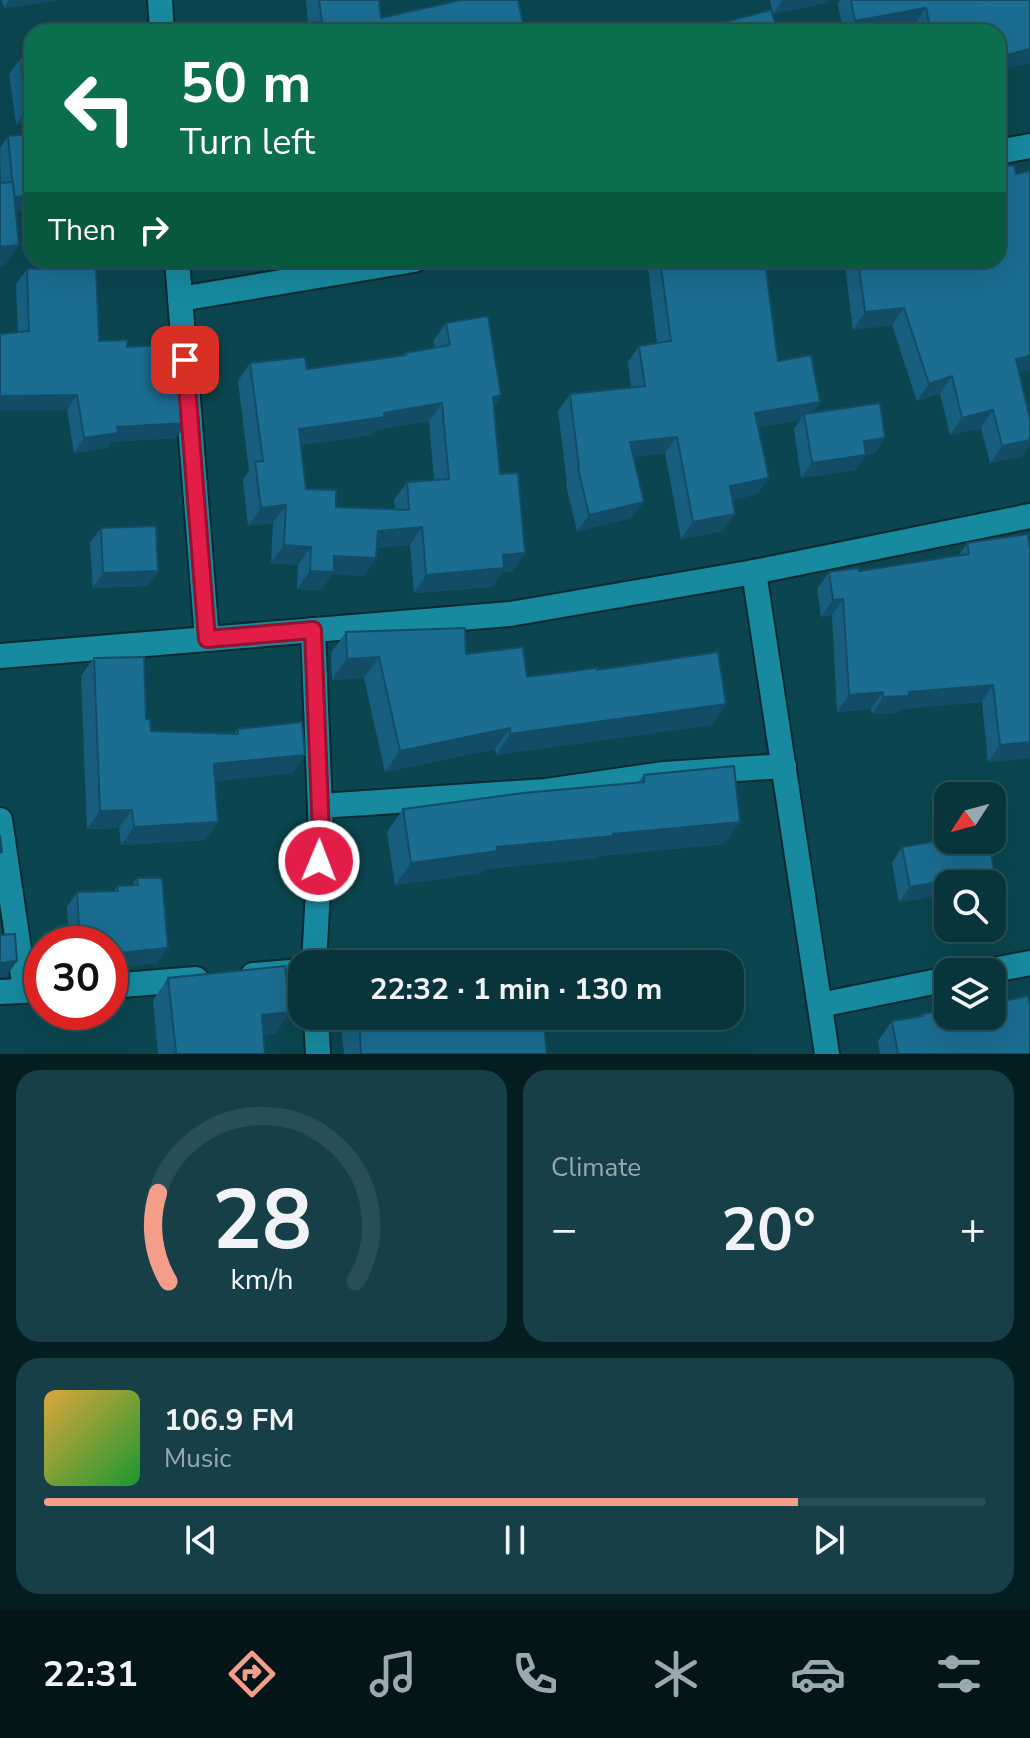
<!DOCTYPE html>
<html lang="en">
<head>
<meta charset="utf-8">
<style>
	body { margin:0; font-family:"Nunito Sans",sans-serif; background:#163f47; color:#f1f3f6; height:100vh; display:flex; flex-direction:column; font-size:30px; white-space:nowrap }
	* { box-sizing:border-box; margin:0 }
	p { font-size:26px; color:#98aaaf }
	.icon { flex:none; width:44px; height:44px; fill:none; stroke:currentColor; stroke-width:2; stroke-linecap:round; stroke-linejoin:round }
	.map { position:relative; height:1054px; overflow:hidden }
	.drawer { display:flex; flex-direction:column; gap:16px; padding:16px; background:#041d21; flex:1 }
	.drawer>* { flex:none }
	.top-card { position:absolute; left:24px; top:24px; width:982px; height:244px; border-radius:24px; box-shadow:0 8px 32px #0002,0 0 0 2px #294f56; background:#0b6e4f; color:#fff; overflow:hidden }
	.needle { width:52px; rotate:234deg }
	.tools { position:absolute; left:934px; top:782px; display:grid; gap:16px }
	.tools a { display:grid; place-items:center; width:72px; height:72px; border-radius:16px; background:#08343c; box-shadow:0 8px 32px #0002,0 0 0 2px #294f56; font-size:40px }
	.speed { position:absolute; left:24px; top:926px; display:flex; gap:16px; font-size:40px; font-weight:700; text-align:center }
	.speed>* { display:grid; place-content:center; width:104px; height:104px; border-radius:50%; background:#08343c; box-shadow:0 8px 32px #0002,0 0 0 2px #294f56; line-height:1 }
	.speed .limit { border:12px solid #d22; background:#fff; color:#111 }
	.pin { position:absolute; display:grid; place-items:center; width:68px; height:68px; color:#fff; margin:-34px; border-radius:16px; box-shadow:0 4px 12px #0006 }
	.me { position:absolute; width:88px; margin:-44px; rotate:1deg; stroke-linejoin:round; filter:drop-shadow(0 0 6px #0008) }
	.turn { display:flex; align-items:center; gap:28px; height:168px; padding:0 24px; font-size:36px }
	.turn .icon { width:104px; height:104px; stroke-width:2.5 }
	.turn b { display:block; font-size:56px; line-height:68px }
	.then { display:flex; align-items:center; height:76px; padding:0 24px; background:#0003; gap:16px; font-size:30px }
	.big { font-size:60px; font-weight:700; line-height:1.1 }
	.drawer .card { flex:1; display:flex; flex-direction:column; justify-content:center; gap:12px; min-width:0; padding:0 28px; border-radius:24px; background:#163f47 }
	.drawer .dial { align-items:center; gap:0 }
	.dial svg { height:208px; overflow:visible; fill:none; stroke:#294f56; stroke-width:7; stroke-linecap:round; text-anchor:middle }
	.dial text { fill:#f1f3f6; stroke:none }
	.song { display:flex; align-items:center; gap:24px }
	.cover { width:96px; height:96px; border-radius:12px; background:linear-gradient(135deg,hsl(40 70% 55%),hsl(130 70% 35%)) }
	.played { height:8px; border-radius:4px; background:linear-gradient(90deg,#f49e8a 80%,#294f56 80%) }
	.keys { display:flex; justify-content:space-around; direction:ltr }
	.heat { display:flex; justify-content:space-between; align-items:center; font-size:44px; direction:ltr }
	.drawer .tiles { flex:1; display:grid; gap:16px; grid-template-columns:1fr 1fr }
	.card:last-child { grid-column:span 2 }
	.trip { position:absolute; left:288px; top:950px; width:456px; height:80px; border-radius:24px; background:#08343c; box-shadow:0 8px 32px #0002,0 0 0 2px #294f56; font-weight:700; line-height:80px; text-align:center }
	.tabs { display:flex; height:128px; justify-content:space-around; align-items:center; background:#031518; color:#98aaaf }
	.tabs .icon { width:56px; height:56px }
	.tabs .selected { color:#f49e8a }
	.tabs b { font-size:36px; color:#f1f3f6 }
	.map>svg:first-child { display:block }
</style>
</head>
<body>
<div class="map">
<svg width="1030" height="1054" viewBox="0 0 1030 1054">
	<rect width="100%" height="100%" fill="#0b4650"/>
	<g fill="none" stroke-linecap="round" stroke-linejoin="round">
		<defs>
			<g id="minor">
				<path d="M160 0 162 32"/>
				<path d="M998 152 1030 146"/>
				<path d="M177 260 207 639"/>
				<path d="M180 299 414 260"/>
				<path d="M754 572 827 1054"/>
				<path d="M313 630 321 835 314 964"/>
				<path d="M0 656 510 614 754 572 1030 516"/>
				<path d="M320 806 546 791 664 774 784 766"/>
				<path d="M0 820 25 990"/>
				<path d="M984 972 1030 963"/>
				<path d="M253 975 302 971"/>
				<path d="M110 986 196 979"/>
				<path d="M0 992 42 990"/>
				<path d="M820 1005 948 979"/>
				<path d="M316 1016 318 1054"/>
			</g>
		</defs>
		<use href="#minor" stroke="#092a30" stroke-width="28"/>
		<use href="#minor" stroke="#178a9f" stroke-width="24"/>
	</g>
	<g fill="#175e7e" fill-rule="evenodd">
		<path d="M2 0H59L4 8Z"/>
		<path d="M306 0H379L381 18 525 32H235L240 25 308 23Z"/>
		<path d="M770 0H829L827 3 773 14Z"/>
		<path d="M840 0H1030V63L998 70V32H916L915 24 873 32H843L838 4Z"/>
		<path d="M32 57V122L16 124 9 74 20 59Z"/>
		<path d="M8 136 19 245 3 267 0 148Z"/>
		<path d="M653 260H768L766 272 778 361 820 402 813 412 875 453 866 455 855 470 801 478 794 429 800 420 758 427 769 478 757 494 732 500 723 531 681 539 665 453 633 457 632 518 577 531 566 485 567 483 558 411 570 394 631 387 628 362 639 346 657 343 648 268Z"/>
		<path d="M816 260H998L1030 370 1019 373 1030 419V445L1022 456 990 463 981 428 950 435 940 393 917 401 892 325 853 330 845 265 817 269Z"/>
		<path d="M27 269 99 341 127 347 176 438 111 442 107 448 74 453 67 410 18 332 16 284Z"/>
		<path d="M446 323 501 395 494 406 500 474 525 553 512 571 502 572 492 587 414 593 410 545 377 548 364 576 332 574 321 590 297 589 298 565 271 563 273 523 248 526 243 480 249 471 238 381 250 363 307 369 404 355 405 353 435 348 433 341ZM429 421 434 480 407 482 394 500 395 510 336 507 306 489 301 445 372 435 376 430Z"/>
		<path d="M101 528 158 571 147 586 93 588 90 543Z"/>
		<path d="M967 543 1030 758 988 762 982 702 900 709 898 713 872 714 871 709 837 712 832 615 821 617 817 589 829 572 859 571 959 555Z"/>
		<path d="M346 632 466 654 527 677 597 670 726 704 711 725 496 755 495 749 385 772 364 678 332 680 331 653Z"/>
		<path d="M94 658 146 719 151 731 234 733 238 729 293 773 215 781 218 822 205 840 121 845 119 828 87 829 81 676Z"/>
		<path d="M644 775 724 844 599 856 598 858 485 869 482 873 395 885 387 832 403 809 638 782Z"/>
		<path d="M902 847 963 849 994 870 984 884H948V894L899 902 892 863Z"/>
		<path d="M137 878 157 963 110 968V944H42V971H37L34 947 45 932 54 931 58 926H68L67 907 77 892 114 891 117 886 132 885Z"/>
		<path d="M168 978 275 1034 263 1035 265 1054H158L153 1000Z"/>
		<path d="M922 1014 1030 1054H880L878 1041 892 1021 920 1016Z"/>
		<path d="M340 1016H543L547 1054H344Z"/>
	</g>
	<g fill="#134c66">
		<path d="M9 0H59L4 8Z"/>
		<path d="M783 0H829L827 3 773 14Z"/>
		<path d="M926 8 915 24 873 32H847L855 21Z"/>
		<path d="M1030 49V63L998 70V57Z"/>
		<path d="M32 108V122L16 124 27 109Z"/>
		<path d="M32 196V210L3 213 14 197Z"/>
		<path d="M19 245 3 267H0V247Z"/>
		<path d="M824 260H849L845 265 817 269Z"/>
		<path d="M904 308 892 325 853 330 865 312Z"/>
		<path d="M1030 356V370L1004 377 1016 359Z"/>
		<path d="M952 376 940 393 917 401 929 384Z"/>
		<path d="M77 395 67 410 0 411V396Z"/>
		<path d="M501 395 488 413 493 397Z"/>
		<path d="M820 402 808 419 804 414 800 420 743 430 755 413Z"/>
		<path d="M442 403 429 421 376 430 372 435 286 447 299 429Z"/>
		<path d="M993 410 981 428 950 435 962 418Z"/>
		<path d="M187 423 176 438 111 442 107 448 74 453 84 438 117 427Z"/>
		<path d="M677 437 665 453 618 459 630 442Z"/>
		<path d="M885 438 875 453 853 456 864 441Z"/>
		<path d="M1030 440V445L1022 456 990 463 1002 446Z"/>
		<path d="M866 455 855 470 801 478 812 463Z"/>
		<path d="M769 478 757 494 718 503 730 486Z"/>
		<path d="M644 502 632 518 577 531 589 515Z"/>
		<path d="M286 505 273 523 248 526 261 508Z"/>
		<path d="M735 514 723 531 681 539 693 522Z"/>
		<path d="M422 527 410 545 365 549 378 531Z"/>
		<path d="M284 545 311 547 298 565 271 563Z"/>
		<path d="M525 553 512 571 502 572 492 587 414 593 426 575 503 555Z"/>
		<path d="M334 556 376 558 364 576 332 574 321 590 297 589 310 571Z"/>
		<path d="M158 571 147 586 93 588 103 573Z"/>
		<path d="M843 599 832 615 821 617 833 600Z"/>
		<path d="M379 657 364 678 332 680 347 659Z"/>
		<path d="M993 685 982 702 900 709 898 713 872 714 883 697 909 692Z"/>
		<path d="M883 692 871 709 837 712 849 695Z"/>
		<path d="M726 704 711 725 496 755 510 734Z"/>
		<path d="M510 728 495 749 385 772 400 751Z"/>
		<path d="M1030 742V758L988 762 1000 745Z"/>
		<path d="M305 755 293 773 201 783 214 764Z"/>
		<path d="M132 810 119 828 87 829 100 811Z"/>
		<path d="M218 822 205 840 121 845 134 827Z"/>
		<path d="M740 822 724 844 599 856 598 858 485 869 482 873 395 885 411 863 497 847 613 834Z"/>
		<path d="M994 870 984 884H948V894L899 902 910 887Z"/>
		<path d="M168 948 157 963 110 968V954Z"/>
		<path d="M17 961 6 977H0V963Z"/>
		<path d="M290 1012 275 1034 246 1037 262 1015Z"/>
	</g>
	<g fill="#1b6d92" stroke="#134c66" stroke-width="2" fill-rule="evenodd">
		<path d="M319 0H379L381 18 461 0H518L525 32H240V25L322 22Z"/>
		<path d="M851 0H1030V49L998 57V32H931L926 8 855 21Z"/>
		<path d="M771 10 778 32H658L708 22 709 26Z"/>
		<path d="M641 28 642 32H626Z"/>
		<path d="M32 57V108L27 109 20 59Z"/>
		<path d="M998 71 1003 89 998 90Z"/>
		<path d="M32 134V196L14 197 8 136Z"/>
		<path d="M1014 165 1016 174 1030 171V356L1016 359 1030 419V440L1002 446 993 410 962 418 952 376 929 384 904 308 865 312 858 260H998V167Z"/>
		<path d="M13 182 19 245 0 247V183Z"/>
		<path d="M660 260H768L769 268 766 269 778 361 811 355 820 402 755 413 769 478 730 486 735 514 693 522 677 437 630 442 644 502 589 515 578 468H579L570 394 645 386 639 346 671 341Z"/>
		<path d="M96 267 99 341 127 340V347L180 344 187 423 117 427 118 433 84 438 77 395 0 396V334L29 331 27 269Z"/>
		<path d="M488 316 501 395 493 397 500 474 518 473 525 553 503 555 504 568 426 575 422 527 378 531 376 558 334 556V572L310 571 311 547 284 545 286 505 261 508 255 462 263 461 250 363 305 357 307 369 406 355 405 353 450 345 446 323ZM442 403 449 479 407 482 409 510 336 507V490L306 489 299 429 385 417 384 413Z"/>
		<path d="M880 403 885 438 864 441 866 455 812 463 804 414Z"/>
		<path d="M156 526 158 571 103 573 101 528Z"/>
		<path d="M1028 534 1030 549V742L1000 745 993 685 909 692V696L883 697V692L849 695 843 599 833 600 829 572 859 568V571L969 554 967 543Z"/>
		<path d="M465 628 466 654 523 647 527 677 597 668V670L718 652 726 704 510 734V728L400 751 379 657 347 659 346 632Z"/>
		<path d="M144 657 146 719H150L151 731 238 734V729L302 722 305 755 214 764 218 822 134 827 132 810 100 811 94 658Z"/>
		<path d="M734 766 740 822 613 834V836L497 847 498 851 411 863 403 809 523 793 644 782V775Z"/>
		<path d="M0 835 2 852 0 853Z"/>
		<path d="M948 839 962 840 963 849 990 845 994 870 967 875V877L910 887 902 847Z"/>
		<path d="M137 878H162L168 948 110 954V944H46L45 932 58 931V926L79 925 77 892 118 891 117 886 138 885Z"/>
		<path d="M15 934 17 961 0 963V935Z"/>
		<path d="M459 959 460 964H420Z"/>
		<path d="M285 966 290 1012 262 1015 265 1054H174V1052H176L168 978Z"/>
		<path d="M1028 996 1030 1006V1054H898L892 1021 923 1016 922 1014 948 1010V1016H992V1003Z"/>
		<path d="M359 1016H543L547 1054H361Z"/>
	</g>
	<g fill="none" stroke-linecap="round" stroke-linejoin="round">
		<defs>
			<path id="route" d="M185 360 207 639 313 630 321 835 319 861"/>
		</defs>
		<use href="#route" stroke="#92132f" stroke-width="20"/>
		<use href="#route" stroke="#e11d48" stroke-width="14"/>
	</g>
</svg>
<div class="tools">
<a><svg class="needle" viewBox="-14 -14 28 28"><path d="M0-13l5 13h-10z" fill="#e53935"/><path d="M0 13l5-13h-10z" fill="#98aaaf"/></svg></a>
<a><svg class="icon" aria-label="search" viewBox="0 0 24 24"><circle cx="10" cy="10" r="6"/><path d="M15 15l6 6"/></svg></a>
<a><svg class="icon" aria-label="layers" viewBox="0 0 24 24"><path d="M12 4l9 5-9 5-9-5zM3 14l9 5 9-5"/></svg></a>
</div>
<div class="speed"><div class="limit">30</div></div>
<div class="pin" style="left:185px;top:360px;background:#d93025"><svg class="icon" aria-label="arrive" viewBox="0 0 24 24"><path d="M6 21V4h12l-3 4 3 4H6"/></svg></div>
<svg class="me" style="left:319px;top:861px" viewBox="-20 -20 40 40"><circle r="17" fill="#e11d48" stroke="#fff" stroke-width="3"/><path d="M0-11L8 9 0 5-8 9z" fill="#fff"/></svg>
<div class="trip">22:32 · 1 min · 130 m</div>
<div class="top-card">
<div class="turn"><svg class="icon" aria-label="left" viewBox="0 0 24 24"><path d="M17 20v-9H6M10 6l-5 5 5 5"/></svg><div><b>50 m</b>Turn left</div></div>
<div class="then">Then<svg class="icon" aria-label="right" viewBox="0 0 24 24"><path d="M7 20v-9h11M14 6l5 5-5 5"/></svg></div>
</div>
</div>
<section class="drawer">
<div class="tiles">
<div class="card dial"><svg viewBox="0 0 100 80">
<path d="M14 69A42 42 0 1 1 86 69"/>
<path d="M14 69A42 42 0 0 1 10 35" stroke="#f49e8a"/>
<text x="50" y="56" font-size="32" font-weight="700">28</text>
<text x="50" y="72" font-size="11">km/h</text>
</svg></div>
<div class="card"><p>Climate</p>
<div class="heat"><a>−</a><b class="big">20°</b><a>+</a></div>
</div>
<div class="card">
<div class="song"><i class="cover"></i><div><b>106.9 FM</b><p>Music</p></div></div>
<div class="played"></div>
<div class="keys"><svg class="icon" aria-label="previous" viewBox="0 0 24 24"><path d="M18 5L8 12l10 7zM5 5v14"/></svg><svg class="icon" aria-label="pause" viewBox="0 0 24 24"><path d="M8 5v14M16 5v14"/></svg><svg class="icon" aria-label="next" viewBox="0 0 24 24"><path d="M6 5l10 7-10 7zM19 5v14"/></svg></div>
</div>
</div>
</section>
<nav class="tabs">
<b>22:31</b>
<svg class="icon selected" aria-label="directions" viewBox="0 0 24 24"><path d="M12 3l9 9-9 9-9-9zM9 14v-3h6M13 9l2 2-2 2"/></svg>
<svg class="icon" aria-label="music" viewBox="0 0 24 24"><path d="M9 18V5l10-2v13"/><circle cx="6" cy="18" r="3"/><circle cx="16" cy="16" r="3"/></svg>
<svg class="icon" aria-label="phone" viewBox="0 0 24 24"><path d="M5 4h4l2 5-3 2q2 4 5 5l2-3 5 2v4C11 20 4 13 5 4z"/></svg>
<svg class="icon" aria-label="climate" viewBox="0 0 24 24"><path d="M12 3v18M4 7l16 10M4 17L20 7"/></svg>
<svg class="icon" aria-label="car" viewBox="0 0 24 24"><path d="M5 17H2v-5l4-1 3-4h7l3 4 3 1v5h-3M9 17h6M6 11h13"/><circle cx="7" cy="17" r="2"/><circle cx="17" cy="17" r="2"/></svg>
<svg class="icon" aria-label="filters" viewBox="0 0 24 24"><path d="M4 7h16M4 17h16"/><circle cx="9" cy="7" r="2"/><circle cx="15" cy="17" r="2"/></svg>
</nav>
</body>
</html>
